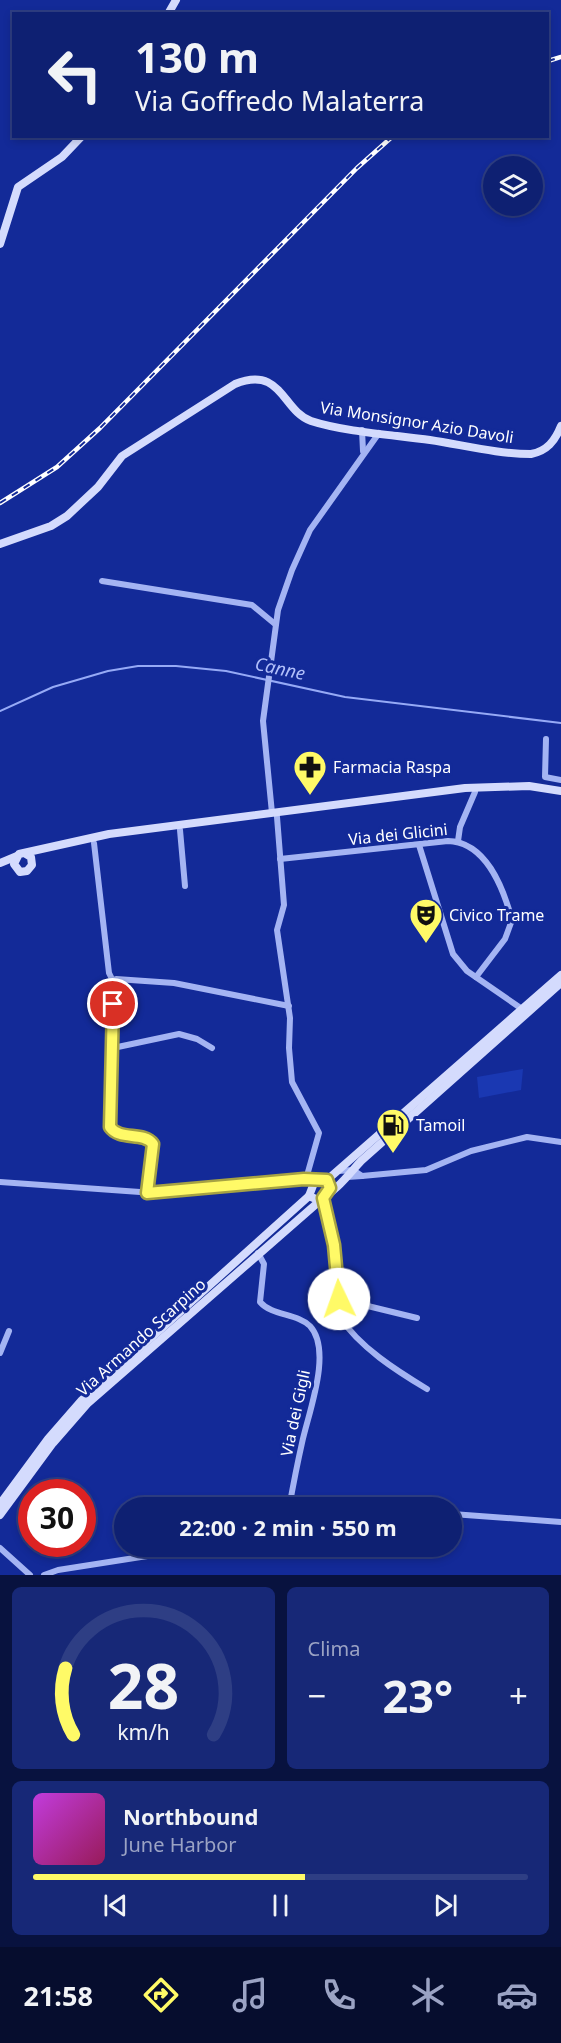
<!DOCTYPE html>
<html lang="it">
<head>
<meta charset="utf-8">
<style>
	body { margin:0; font-family:"Noto Sans",sans-serif; background:#172877; color:#f1f3f6; height:100vh; display:flex; flex-direction:column; font-size:22px; white-space:nowrap }
	* { box-sizing:border-box; margin:0 }
	p { font-size:20px; color:#9ba3c4 }
	.icon { flex:none; width:33px; height:33px; fill:none; stroke:currentColor; stroke-width:2; stroke-linecap:round; stroke-linejoin:round }
	.map { position:relative; height:1575px; overflow:hidden }
	.sheet { display:flex; flex-direction:column; gap:12px; padding:12px; background:#08123f; flex:1 }
	.sheet>* { flex:none }
	.banner { position:absolute; left:12px; top:12px; width:537px; height:126px; border-radius:0px; box-shadow:0 3px 9px #0003,0 0 0 2px #2e3e84; background:#0e2072; color:#f1f3f6; overflow:hidden }
	.buttons { position:absolute; left:483px; top:156px; display:grid; gap:12px }
	.buttons a { display:grid; place-items:center; width:60px; height:60px; border-radius:50%; background:#0e2072; box-shadow:0 3px 9px #0003,0 0 0 2px #2e3e84; font-size:30px }
	.speed { position:absolute; left:18px; top:1479px; display:flex; gap:12px; font-size:30px; font-weight:700; text-align:center }
	.speed>* { display:grid; place-content:center; width:78px; height:78px; border-radius:50%; background:#0e2072; box-shadow:0 3px 9px #0003,0 0 0 2px #2e3e84; line-height:1 }
	.speed .limit { border:9px solid #d22; background:#fff; color:#111 }
	.pin { position:absolute; display:grid; place-items:center; width:51px; height:51px; color:#fff; margin:-26px; border:3px solid #fff; border-radius:50%; box-shadow:0 2px 6px #0007 }
	.me { position:absolute; width:66px; margin:-33px; rotate:357deg; stroke-linejoin:round; filter:drop-shadow(0 0 4px #0008) }
	.turn { display:flex; align-items:center; gap:21px; height:126px; padding:0 24px; font-size:27px }
	.turn .icon { width:78px; height:78px; stroke-width:2.5 }
	.turn b { display:block; font-size:42px; line-height:51px }
	.big { font-size:45px; font-weight:700; line-height:1.1 }
	.sheet .card { flex:1; display:flex; flex-direction:column; justify-content:center; gap:9px; min-width:0; padding:0 21px; border-radius:9px; background:#172877 }
	.sheet .dial { align-items:center; gap:0 }
	.dial svg { height:156px; overflow:visible; fill:none; stroke:#2e3e84; stroke-width:7; stroke-linecap:round; text-anchor:middle }
	.dial text { fill:#f1f3f6; stroke:none }
	.song { display:flex; align-items:center; gap:18px }
	.cover { width:72px; height:72px; border-radius:9px; background:linear-gradient(135deg,hsl(290 70% 55%),hsl(330 70% 35%)) }
	.played { height:6px; border-radius:3px; background:linear-gradient(90deg,#fffa67 55%,#2e3e84 55%) }
	.keys { display:flex; justify-content:space-around; direction:ltr }
	.heat { display:flex; justify-content:space-between; align-items:center; font-size:33px; direction:ltr }
	.sheet .tiles { flex:1; display:grid; gap:12px; grid-template-columns:1fr 1fr }
	.card:last-child { grid-column:span 2 }
	.trip { position:absolute; left:114px; top:1497px; width:348px; height:60px; border-radius:30px; background:#0e2072; box-shadow:0 3px 9px #0003,0 0 0 2px #2e3e84; font-weight:700; line-height:60px; text-align:center }
	.dock { display:flex; height:96px; justify-content:space-around; align-items:center; background:#060d2e; color:#9ba3c4 }
	.dock .icon { width:42px; height:42px }
	.dock .on { color:#fffa67 }
	.dock b { font-size:27px; color:#f1f3f6 }
	.map>svg:first-child { display:block }
</style>
</head>
<body>
<div class="map">
<svg width="561" height="1575" viewBox="0 0 561 1575">
	<rect width="100%" height="100%" fill="#132a98"/>
	<path fill="#1a38b2" d="M523 1069 521 1090 479 1098 477 1077Z"/>
	<g fill="none" stroke-linecap="round" stroke-linejoin="round">
		<path stroke="#96aaf6" stroke-width="2" d="M0 711 53 687 108 671 138 666H176L226 671 345 697 561 723"/>
		<g stroke="#a4b4f3" stroke-width="6">
			<path d="M362 430 363 451"/>
			<path d="M102 581 252 605 275 624"/>
			<path d="M546 739 545 777 561 780"/>
			<path d="M272 813 263 721 278 610 292 570 310 530 379 433"/>
			<path d="M277 817 284 905 277 930 290 1018 289 1048 292 1082 319 1133 306 1179"/>
			<path d="M180 830 185 886"/>
			<path d="M458 841 460 827 475 792"/>
			<path d="M94 843 109 973 113 981 110 1127C120 1141 143 1131 153 1145L147 1193"/>
			<path d="M419 845 453 954 467 971 522 1009"/>
			<path d="M280 859 448 841C486 842 503 887 512 920L505 939 476 977"/>
			<path d="M113 981 116 979 174 983 289 1006"/>
			<path d="M113 1048 179 1034 197 1039 212 1048"/>
			<path d="M338 1171 353 1170 362 1176 347 1177"/>
			<path d="M362 1176 426 1170 471 1151 527 1137 561 1142"/>
			<path d="M0 1182 154 1193 304 1179 317 1180"/>
			<path d="M323 1198 337 1264 340 1317C359 1347 397 1371 427 1389"/>
			<path d="M258 1253 264 1264 260 1302C272 1316 297 1313 310 1326 333 1351 308 1414 302 1443 297 1465 293 1486 289 1508"/>
			<path d="M339 1299 417 1318"/>
			<path d="M0 1353 9 1331"/>
			<path d="M452 1514 561 1522"/>
			<path d="M0 1548 30 1575"/>
			<path d="M44 1575 58 1570 211 1546"/>
		</g>
		<g stroke="#d4dbfd" stroke-width="8">
			<path d="M168 14 176 0"/>
			<path d="M0 244 18 187 62 157 82 136"/>
			<path d="M0 544 51 526 67 516 98 487 122 456 235 384C282 365 282 411 311 421 345 432 394 435 430 440 463 445 498 454 531 454 547 451 555 441 561 426"/>
			<path d="M26 854 31 857 32 865 27 871 20 872 14 864 19 854 109 834 465 788 529 786 561 791"/>
			<path d="M0 863 17 856"/>
			<path d="M327 1180 561 975"/>
			<path d="M325 1197 330 1182 323 1179 314 1183 309 1196 318 1200C335 1193 349 1174 361 1161L561 983"/>
			<path d="M0 1504 48 1439 82 1400 309 1196"/>
			<path d="M0 1515 53 1443 87 1404 322 1199"/>
		</g>
		<defs>
			<g id="rail">
				<path d="M548 61 561 57"/>
				<path d="M0 503 57 467 100 428 357 168 393 136"/>
			</g>
		</defs>
		<use href="#rail" stroke="#fff" stroke-width="4.5"/>
		<use href="#rail" stroke="#132a98" stroke-width="2" stroke-dasharray="7" stroke-linecap="butt"/>
	</g>
	<g fill="none" stroke-linecap="round" stroke-linejoin="round">
		<defs>
			<path id="route" d="M113 1004 110 1127C120 1141 143 1131 153 1144L147 1193 304 1179 327 1180 330 1188 323 1198 334 1245 339 1299"/>
		</defs>
		<use href="#route" stroke="#a6a243" stroke-width="15"/>
		<use href="#route" stroke="#fffa67" stroke-width="10"/>
	</g>
	<defs>
		<symbol id="pharmacy-pin" viewBox="-11 -11 22 30"><path d="M0 17L-7.5 6A9.5 9.5 0 1 1 7.5 6Z" fill="#fffa67" stroke="#132a98"/><path d="M-2-6h4v4h4v4h-4v4h-4v-4h-4v-4h4Z" fill="#111"/></symbol>
		<symbol id="theatre-pin" viewBox="-11 -11 22 30"><path d="M0 17L-7.5 6A9.5 9.5 0 1 1 7.5 6Z" fill="#fffa67" stroke="#132a98"/><path d="M-5-5.5Q0-4 5-5.5V0Q5 5 0 6Q-5 5-5 0ZM-3.3-2.5H-1v1.5H-3.3ZM1-2.5H3.3v1.5H1ZM-2.8 1Q0 5.5 2.8 1Z" fill="#111"/></symbol>
		<symbol id="fuel-pin" viewBox="-11 -11 22 30"><path d="M0 17L-7.5 6A9.5 9.5 0 1 1 7.5 6Z" fill="#fffa67" stroke="#132a98"/><path d="M-5.5-6h7V0h2V4h1.3V-2.5L3-4.5l.8-.8L6-3V5H2.5V1h-1V6h-7ZM-4.2-4.7v3.2H.2V-4.7Z" fill="#111"/></symbol>
	</defs>
	<g fill-rule="evenodd">
		<use href="#pharmacy-pin" x="291" y="748" width="38" height="52"/>
		<use href="#theatre-pin" x="407" y="896" width="38" height="52"/>
		<use href="#fuel-pin" x="374" y="1106" width="38" height="52"/>
	</g>
	<g text-anchor="middle" stroke-width="6" stroke-linejoin="round" paint-order="stroke">
		<g font-size="16" fill="#fff" stroke="#132a98">
			<text transform="translate(417 422) rotate(9)" y="6">Via Monsignor Azio Davoli</text>
			<text transform="translate(398 834) rotate(-6)" y="6">Via dei Glicini</text>
			<text transform="translate(141 1337) rotate(-42)" y="6">Via Armando Scarpino</text>
			<text transform="translate(295 1413) rotate(-78)" y="6">Via dei Gigli</text>
		</g>
		<g font-size="16" fill="#fff" stroke="#132a98" text-anchor="start">
			<text x="333" y="773">Farmacia Raspa</text>
			<text x="449" y="921">Civico Trame</text>
			<text x="416" y="1131">Tamoil</text>
		</g>
		<g font-size="18" font-style="italic" fill="#b1bffa" stroke="#132a98">
			<text transform="translate(280 669) rotate(12)" y="6">Canne</text>
		</g>
	</g>
</svg>
<div class="buttons">
<a><svg class="icon" aria-label="layers" viewBox="0 0 24 24"><path d="M12 4l9 5-9 5-9-5zM3 14l9 5 9-5"/></svg></a>
</div>
<div class="speed"><div class="limit">30</div></div>
<div class="pin" style="left:113px;top:1004px;background:#d93025"><svg class="icon" aria-label="arrive" viewBox="0 0 24 24"><path d="M6 21V4h12l-3 4 3 4H6"/></svg></div>
<svg class="me" style="left:339px;top:1299px" viewBox="-20 -20 40 40"><circle r="19" fill="#fff"/><path d="M0-13L10 11 0 6-10 11z" fill="#fffa67"/></svg>
<div class="trip">22:00 · 2 min · 550 m</div>
<div class="banner">
<div class="turn"><svg class="icon" aria-label="left" viewBox="0 0 24 24"><path d="M17 20v-9H6M10 6l-5 5 5 5"/></svg><div><b>130 m</b>Via Goffredo Malaterra</div></div>
</div>
</div>
<section class="sheet">
<div class="tiles">
<div class="card dial"><svg viewBox="0 0 100 80">
<path d="M14 69A42 42 0 1 1 86 69"/>
<path d="M14 69A42 42 0 0 1 10 35" stroke="#fffa67"/>
<text x="50" y="56" font-size="32" font-weight="700">28</text>
<text x="50" y="72" font-size="11">km/h</text>
</svg></div>
<div class="card"><p>Clima</p>
<div class="heat"><a>−</a><b class="big">23°</b><a>+</a></div>
</div>
<div class="card">
<div class="song"><i class="cover"></i><div><b>Northbound</b><p>June Harbor</p></div></div>
<div class="played"></div>
<div class="keys"><svg class="icon" aria-label="previous" viewBox="0 0 24 24"><path d="M18 5L8 12l10 7zM5 5v14"/></svg><svg class="icon" aria-label="pause" viewBox="0 0 24 24"><path d="M8 5v14M16 5v14"/></svg><svg class="icon" aria-label="next" viewBox="0 0 24 24"><path d="M6 5l10 7-10 7zM19 5v14"/></svg></div>
</div>
</div>
</section>
<nav class="dock">
<b>21:58</b>
<svg class="icon on" aria-label="directions" viewBox="0 0 24 24"><path d="M12 3l9 9-9 9-9-9zM9 14v-3h6M13 9l2 2-2 2"/></svg>
<svg class="icon" aria-label="music" viewBox="0 0 24 24"><path d="M9 18V5l10-2v13"/><circle cx="6" cy="18" r="3"/><circle cx="16" cy="16" r="3"/></svg>
<svg class="icon" aria-label="phone" viewBox="0 0 24 24"><path d="M5 4h4l2 5-3 2q2 4 5 5l2-3 5 2v4C11 20 4 13 5 4z"/></svg>
<svg class="icon" aria-label="climate" viewBox="0 0 24 24"><path d="M12 3v18M4 7l16 10M4 17L20 7"/></svg>
<svg class="icon" aria-label="car" viewBox="0 0 24 24"><path d="M5 17H2v-5l4-1 3-4h7l3 4 3 1v5h-3M9 17h6M6 11h13"/><circle cx="7" cy="17" r="2"/><circle cx="17" cy="17" r="2"/></svg>
</nav>
</body>
</html>
